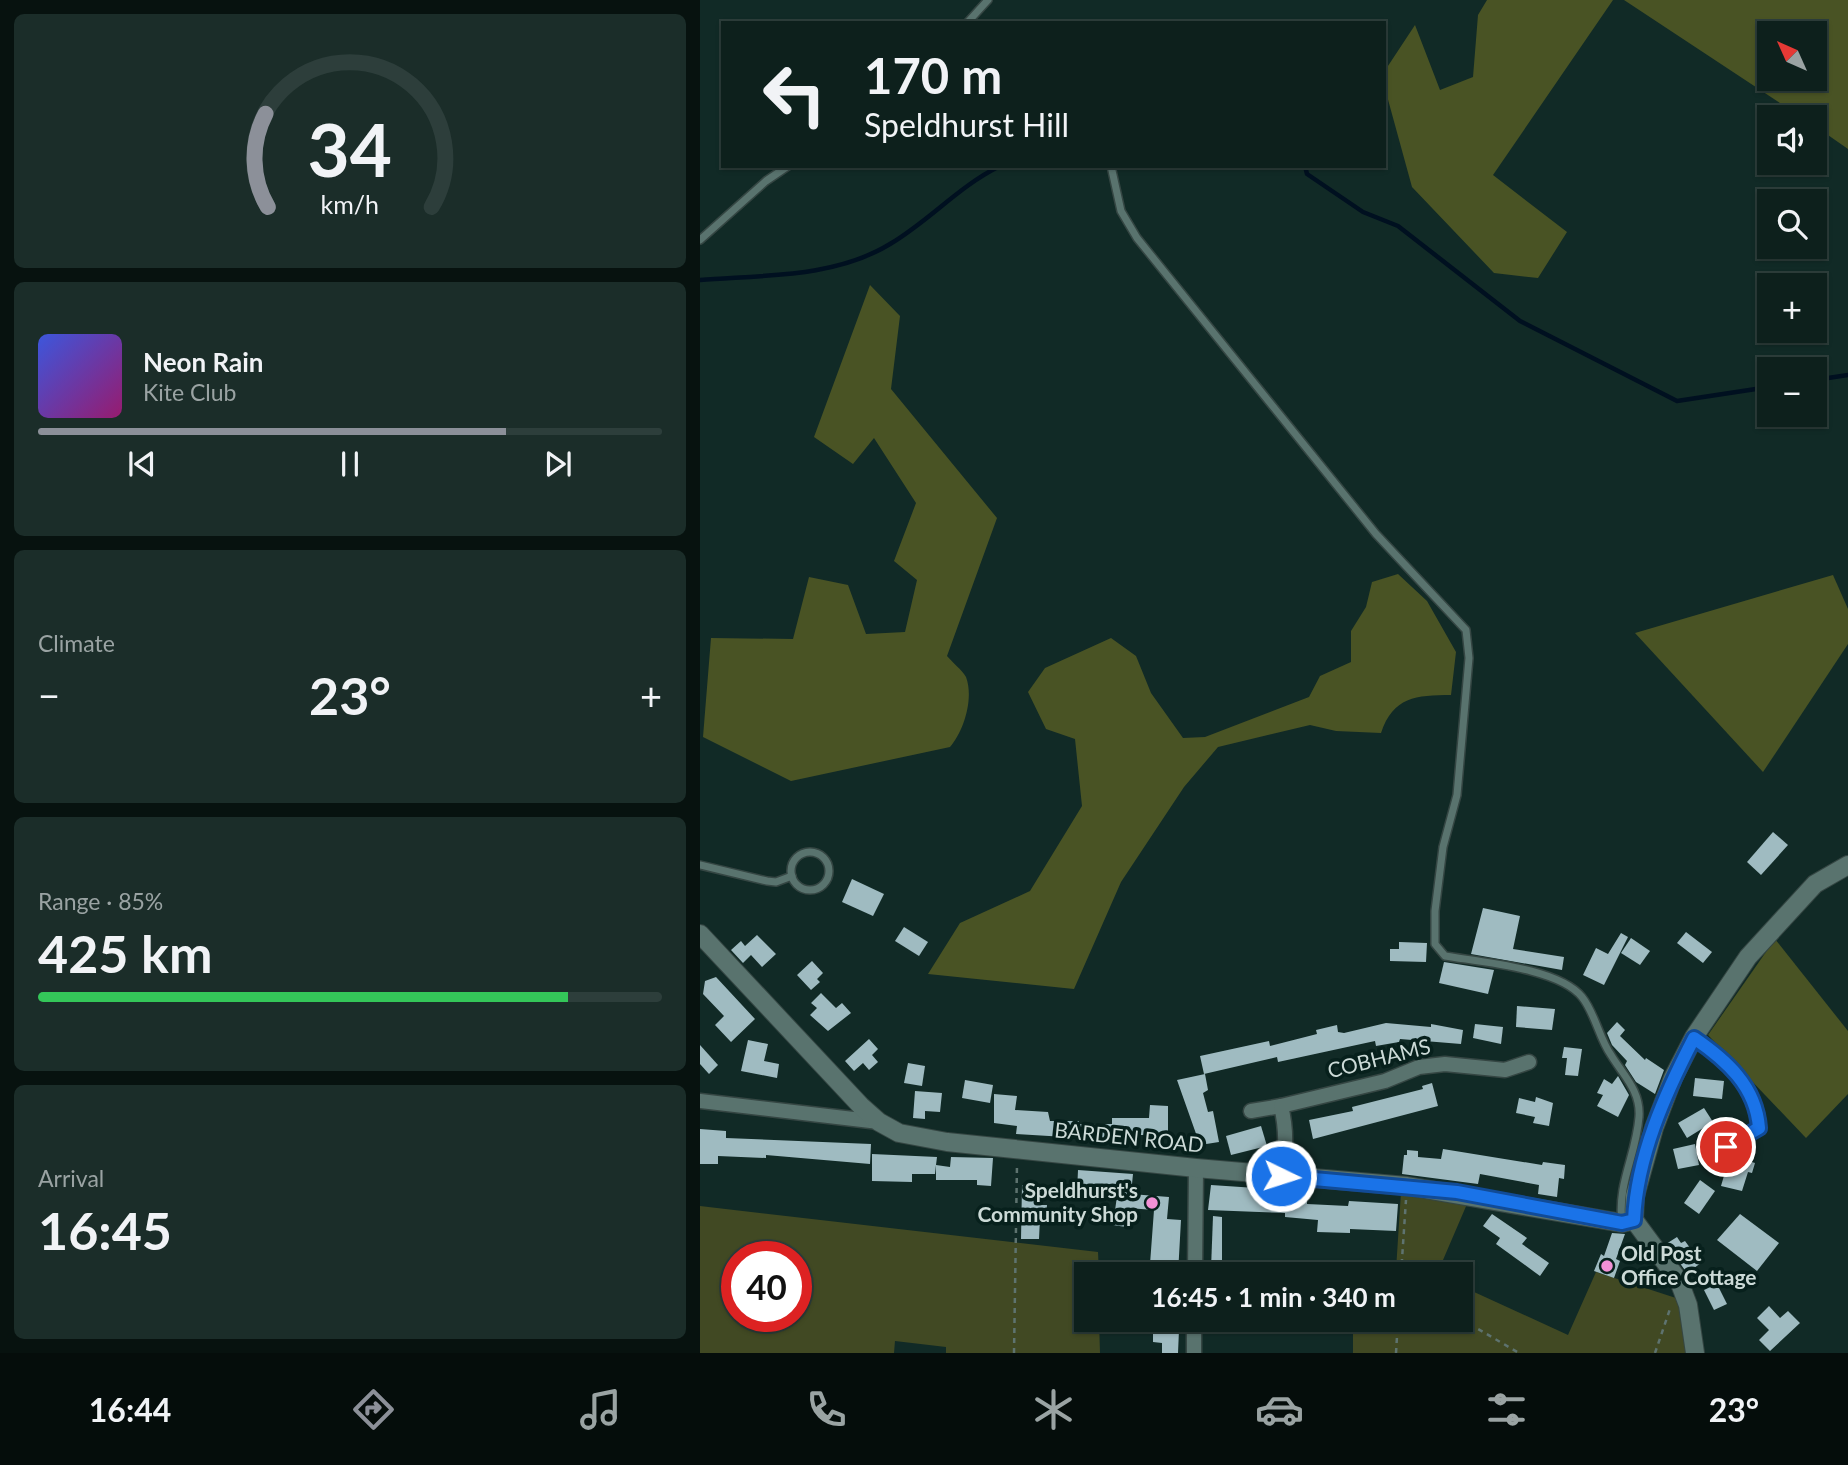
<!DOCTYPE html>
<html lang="en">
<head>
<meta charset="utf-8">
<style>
	body { margin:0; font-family:Lato,sans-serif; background:#1b2d29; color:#f1f3f6; height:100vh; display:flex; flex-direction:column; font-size:26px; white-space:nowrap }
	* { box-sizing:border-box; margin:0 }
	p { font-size:23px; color:#9aa3a3 }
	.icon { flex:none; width:38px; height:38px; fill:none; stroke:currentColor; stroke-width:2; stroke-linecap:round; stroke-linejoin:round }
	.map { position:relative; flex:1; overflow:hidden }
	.side { display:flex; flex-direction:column; gap:14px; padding:14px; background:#07120f; width:700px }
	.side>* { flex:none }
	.top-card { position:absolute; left:21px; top:21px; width:665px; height:147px; border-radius:0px; box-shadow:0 2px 5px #0004,0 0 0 2px #2d3e3b; background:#0d201c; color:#f1f3f6; overflow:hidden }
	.needle { width:46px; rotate:315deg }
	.buttons { position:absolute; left:1057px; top:21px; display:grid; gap:14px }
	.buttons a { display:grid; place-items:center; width:70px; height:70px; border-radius:0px; background:#0d201c; box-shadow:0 2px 5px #0004,0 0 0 2px #2d3e3b; font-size:35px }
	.speed { position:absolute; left:21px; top:1241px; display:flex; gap:14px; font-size:35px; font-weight:700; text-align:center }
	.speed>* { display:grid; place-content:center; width:91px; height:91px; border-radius:50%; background:#0d201c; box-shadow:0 2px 5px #0004,0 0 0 2px #2d3e3b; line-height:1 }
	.speed .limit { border:10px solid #d22; background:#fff; color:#111 }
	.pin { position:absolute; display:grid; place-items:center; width:60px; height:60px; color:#fff; margin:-30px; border:4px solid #fff; border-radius:50%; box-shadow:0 2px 7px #0007 }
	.me { position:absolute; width:77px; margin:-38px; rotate:94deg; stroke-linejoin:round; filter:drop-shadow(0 0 5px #0008) }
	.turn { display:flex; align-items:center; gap:24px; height:147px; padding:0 28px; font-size:32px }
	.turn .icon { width:91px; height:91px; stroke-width:2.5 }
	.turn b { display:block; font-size:49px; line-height:60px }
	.big { font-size:52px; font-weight:700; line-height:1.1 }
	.side .tile { flex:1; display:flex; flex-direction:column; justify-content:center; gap:10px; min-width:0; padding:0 24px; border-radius:10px; background:#1b2d29 }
	.side .dial { align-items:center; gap:0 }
	.dial svg { height:182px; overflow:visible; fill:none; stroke:#2d3e3b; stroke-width:7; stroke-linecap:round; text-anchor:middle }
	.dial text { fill:#f1f3f6; stroke:none }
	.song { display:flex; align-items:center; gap:21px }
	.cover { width:84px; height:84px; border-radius:10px; background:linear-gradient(135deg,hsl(230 70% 55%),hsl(320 70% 35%)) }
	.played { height:7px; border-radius:4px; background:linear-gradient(90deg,#8c9099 75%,#2d3e3b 75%) }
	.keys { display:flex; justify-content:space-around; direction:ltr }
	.heat { display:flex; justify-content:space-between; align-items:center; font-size:38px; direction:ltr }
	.charge { height:10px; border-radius:5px; background:linear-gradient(90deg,#34c759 85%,#2d3e3b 0) }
	.trip { position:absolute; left:374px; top:1262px; width:399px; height:70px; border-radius:0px; background:#0d201c; box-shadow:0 2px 5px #0004,0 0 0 2px #2d3e3b; font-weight:700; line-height:70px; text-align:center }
	.tabs { display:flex; height:112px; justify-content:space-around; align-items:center; background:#050d0b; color:#9aa3a3 }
	.tabs .icon { width:49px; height:49px }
	.tabs .selected { color:#8c9099 }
	.tabs b { font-size:32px; color:#f1f3f6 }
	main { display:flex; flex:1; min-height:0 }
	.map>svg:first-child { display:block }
</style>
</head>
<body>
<main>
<section class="side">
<div class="tile dial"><svg viewBox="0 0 100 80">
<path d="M14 69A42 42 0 1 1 86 69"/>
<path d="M14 69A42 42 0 0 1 13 28" stroke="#8c9099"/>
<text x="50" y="56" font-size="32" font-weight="700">34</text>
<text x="50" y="72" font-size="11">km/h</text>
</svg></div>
<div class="tile">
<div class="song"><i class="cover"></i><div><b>Neon Rain</b><p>Kite Club</p></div></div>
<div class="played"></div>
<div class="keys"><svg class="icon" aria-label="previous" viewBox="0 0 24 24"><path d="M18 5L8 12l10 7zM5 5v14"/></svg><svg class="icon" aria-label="pause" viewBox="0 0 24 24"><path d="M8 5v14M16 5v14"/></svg><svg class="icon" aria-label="next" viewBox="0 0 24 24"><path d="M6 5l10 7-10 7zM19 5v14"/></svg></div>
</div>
<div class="tile"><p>Climate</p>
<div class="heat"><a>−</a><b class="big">23°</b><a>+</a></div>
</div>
<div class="tile"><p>Range · 85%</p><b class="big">425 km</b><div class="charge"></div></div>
<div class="tile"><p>Arrival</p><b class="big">16:45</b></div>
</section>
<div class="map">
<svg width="1148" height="1353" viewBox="0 0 1148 1353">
	<rect width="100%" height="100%" fill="#112a26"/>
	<g fill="#414923" fill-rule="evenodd">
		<path d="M701 1192 767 1204 737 1274H636V1265L696 1270Z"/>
		<path d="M0 1206 398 1252 399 1274H387V1320H399L400 1353H246V1347L195 1341 194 1353H0ZM37 1256H96V1316H37Z"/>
		<path d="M896 1272 979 1299 987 1339 985 1353H653V1320H761V1286L868 1335Z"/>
	</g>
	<g fill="#495324" fill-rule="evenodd">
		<path d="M787 0H913L793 175 867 232 838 278 794 273 712 187 684 85V72L715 25 740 90 773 77 778 15Z"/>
		<path d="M924 0H1148V149L1115 126V117H1101ZM1069 33H1115V79H1069Z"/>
		<path d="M170 285 200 316 191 389 297 518 247 656C252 662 262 670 266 677 274 698 264 731 250 747L91 781 3 737 11 638 93 639 109 577 148 585 166 634 205 632 217 580 194 561 216 503 174 438 153 464 114 437Z"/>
		<path d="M698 574 727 601 756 652 751 695C716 695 693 697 681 733L636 731 610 725 518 747 484 787 421 882 374 989 228 974 260 923 330 891 382 806 375 739 346 729 328 692 345 668 411 638 436 656 451 693 483 738 505 737 609 697 620 676 651 662V631L666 607 672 582Z"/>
		<path d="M1133 575 1148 609V644L1063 772 935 633Z"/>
		<path d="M1075 939 1148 1031V1094L1106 1138 1008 1035Z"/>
	</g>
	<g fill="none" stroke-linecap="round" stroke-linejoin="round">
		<g stroke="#001020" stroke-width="4.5">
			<path d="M605 166 607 174 663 212 698 226 820 321 977 401 1069 387"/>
			<path d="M0 280C62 275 135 278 190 244 229 221 259 186 300 166"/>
			<path d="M1115 380 1148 375"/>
		</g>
	</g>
	<g fill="#9fbbc1">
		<path d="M1073 832 1088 845 1061 875 1047 862Z"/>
		<path d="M152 879 184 894 173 916 142 902Z"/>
		<path d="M783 908 820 916 813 949 864 957 862 970 771 954Z"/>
		<path d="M204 927 228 942 219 956 195 941Z"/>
		<path d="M986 932 1012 952 1003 963 977 943Z"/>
		<path d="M921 933 928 937 904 985 883 975 896 948 908 954Z"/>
		<path d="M57 935 76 954 62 967 51 955 43 963 31 950 41 941 45 946Z"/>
		<path d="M931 938 950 951 940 965 921 953Z"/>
		<path d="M699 942 727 943 726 962 690 961V949H699Z"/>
		<path d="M112 961 123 973 117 979 120 982 111 990 97 975Z"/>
		<path d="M744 962 794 970 788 994 739 983Z"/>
		<path d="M16 977 55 1019 31 1042 15 1025 24 1016 3 994 5 981Z"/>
		<path d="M121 993 136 1008 142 1003 151 1013 128 1031 110 1015 117 1008 111 1003Z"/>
		<path d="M817 1006 855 1009 852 1030 816 1027Z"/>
		<path d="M917 1022 925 1030 920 1036 945 1060 946 1058 964 1070 955 1094 936 1082 925 1065 927 1061 912 1045 907 1033Z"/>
		<path d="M686 1023 731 1027V1024L763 1030 761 1044 700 1039 699 1042 676 1046 675 1041 578 1062 577 1057 504 1074 500 1056 569 1041 570 1046 617 1034 616 1030 637 1025 638 1032 644 1033Z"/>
		<path d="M775 1024 803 1027 801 1044 773 1038Z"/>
		<path d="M169 1039 178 1049 172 1055 178 1062 169 1070 163 1063 154 1071 145 1061Z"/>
		<path d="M48 1040 68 1044 64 1061 79 1064 77 1078 41 1071Z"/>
		<path d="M0 1045 18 1065 9 1074 0 1064Z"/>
		<path d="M864 1047 882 1049 878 1076 865 1075 867 1058H862Z"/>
		<path d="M208 1063 225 1066 222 1086 204 1083Z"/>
		<path d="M505 1074 508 1090 503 1093 508 1112 513 1111 519 1142 500 1145 477 1080Z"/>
		<path d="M918 1076 929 1095 918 1117 897 1106 903 1095 897 1093 904 1079 912 1084Z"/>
		<path d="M995 1078 1024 1081 1022 1099 993 1096Z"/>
		<path d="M265 1080 293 1085 290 1103 262 1098Z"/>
		<path d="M732 1083 738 1106 613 1139 609 1120 653 1111 652 1107 723 1089 722 1086Z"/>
		<path d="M215 1091 242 1093 240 1112 225 1111V1119L213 1118Z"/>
		<path d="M294 1094 317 1096 315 1110 348 1112 350 1121H379V1124H412V1118H449L450 1105 468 1106V1135H408V1141H382V1138L316 1134 317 1126 294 1123Z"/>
		<path d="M836 1097 853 1103 849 1126 833 1123 835 1117 816 1113 819 1098 835 1102Z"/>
		<path d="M1004 1108 1013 1122 987 1138 978 1123Z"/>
		<path d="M561 1126 567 1146 531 1155 526 1136Z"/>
		<path d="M0 1129 26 1131V1138L171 1144 170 1164 66 1155V1158L18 1156V1164H0Z"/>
		<path d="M995 1144 999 1165 978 1169 973 1149Z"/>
		<path d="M743 1149 842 1165 843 1162 865 1165 864 1179 859 1178 857 1197 838 1194 839 1185 780 1174 778 1184 702 1174 704 1155H707V1150L718 1151V1157L741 1159Z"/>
		<path d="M172 1154 237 1157 236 1165 250 1167 251 1157 293 1158 291 1186 277 1185V1180H236V1165L235 1174H212V1182L172 1181Z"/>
		<path d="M1030 1155 1055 1163 1052 1173 1048 1172 1042 1191 1021 1186Z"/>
		<path d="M378 1170 433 1174 431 1194 469 1197 467 1219 481 1220 478 1274H460L461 1264H450L454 1210 428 1208 426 1227 413 1225 417 1196 377 1193Z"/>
		<path d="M1000 1180 1015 1191 999 1214 984 1203Z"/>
		<path d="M322 1185 341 1186V1205H347L346 1218H340L339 1239H321Z"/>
		<path d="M511 1185 571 1189V1196L576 1199 607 1201V1204L648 1206 649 1201 698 1204 696 1231 650 1229V1233L617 1232 618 1220 585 1217V1213L508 1210Z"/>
		<path d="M792 1214 827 1238 822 1244 849 1263 840 1276 796 1244 800 1238 783 1226Z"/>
		<path d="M1040 1214 1079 1243 1057 1271 1017 1240Z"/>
		<path d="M513 1216 522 1217V1269H511Z"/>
		<path d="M912 1233 925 1234 916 1259 920 1261 914 1278 894 1271 901 1254 904 1256Z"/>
		<path d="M977 1237 981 1243 985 1241 1001 1263 987 1273 966 1244Z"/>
		<path d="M1017 1284 1027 1304 1014 1310 1004 1290Z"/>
		<path d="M1069 1306 1080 1318 1088 1311 1100 1323 1070 1351 1059 1340 1069 1330 1057 1318Z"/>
		<path d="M592 1320H645L646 1330 592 1332Z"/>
		<path d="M453 1321 474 1322V1330H479L478 1353H462V1343L453 1342Z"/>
	</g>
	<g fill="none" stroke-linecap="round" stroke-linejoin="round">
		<defs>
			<g id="lane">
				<path d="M267 23 288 0"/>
				<path d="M411 166 421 211 437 238 676 534 766 630 769 658 757 795 743 847 735 911V944L745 956C780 962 859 968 882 997 895 1013 899 1038 911 1055 923 1075 941 1091 939 1117 936 1156 917 1183 922 1223"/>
				<path d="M0 240 66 181 88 166"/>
				<circle cx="110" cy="871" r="19"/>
				<path d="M0 865 67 881 76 882 92 876"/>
				<path d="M1009 1157 1059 1128"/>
			</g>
			<g id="street">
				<path d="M994 1037C1026 1060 1056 1086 1059 1128"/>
				<path d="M0 1101 179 1122"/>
				<path d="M551 1111 581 1106"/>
				<path d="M581 1176C586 1151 587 1131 581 1106L685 1081 719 1067 745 1064 805 1070 829 1062"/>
				<path d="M495 1274 496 1168"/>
				<path d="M494 1353V1320"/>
			</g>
			<g id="secondary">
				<path d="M0 934 161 1106 179 1122 199 1133 247 1142 496 1168 707 1186 922 1223 934 1220"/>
				<path d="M995 1353 988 1305 979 1281 934 1220 935 1196 954 1128 973 1078 994 1037 1048 957 1115 884 1148 865"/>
			</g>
		</defs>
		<use href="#lane" stroke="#354643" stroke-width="10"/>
		<use href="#street" stroke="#354643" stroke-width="17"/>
		<use href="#secondary" stroke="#354643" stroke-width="20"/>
		<g stroke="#5e736f" stroke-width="2.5" stroke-dasharray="5 5" stroke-linecap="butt">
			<path d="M701 1274 706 1200"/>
			<path d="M761 1319 819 1353"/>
			<path d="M314 1353 317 1164"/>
			<path d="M696 1353 698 1320"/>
			<path d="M955 1353 971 1306"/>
		</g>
		<use href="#lane" stroke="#59736e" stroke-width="7"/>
		<use href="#street" stroke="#59736e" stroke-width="14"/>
		<use href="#secondary" stroke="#59736e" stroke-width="18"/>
	</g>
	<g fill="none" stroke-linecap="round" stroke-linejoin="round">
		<defs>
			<path id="route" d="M581 1176 757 1192 922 1223 934 1220C937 1156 965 1094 994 1038 1026 1060 1056 1086 1059 1128L1026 1147"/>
		</defs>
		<use href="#route" stroke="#114b97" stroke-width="18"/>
		<use href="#route" stroke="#1a73e8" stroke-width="12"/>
	</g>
	<g fill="#f391d6" stroke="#07201c" stroke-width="2.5">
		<circle cx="452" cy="1203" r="7"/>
		<circle cx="907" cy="1266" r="7"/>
	</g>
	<g text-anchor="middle" stroke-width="7" stroke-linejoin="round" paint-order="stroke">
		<g font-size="21" fill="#ccdad7" stroke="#07201c">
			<text transform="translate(679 1059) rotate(-14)" y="7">COBHAMS</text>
			<text transform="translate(429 1138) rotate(6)" y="7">BARDEN ROAD</text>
		</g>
		<g font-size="21" font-weight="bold" fill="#ccdad7" stroke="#07201c" text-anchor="end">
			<text x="438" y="1198">Speldhurst's<tspan x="438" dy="24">Community Shop</tspan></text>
			<text x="921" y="1261" text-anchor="start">Old Post<tspan x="921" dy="24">Office Cottage</tspan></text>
		</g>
	</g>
</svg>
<div class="buttons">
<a><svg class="needle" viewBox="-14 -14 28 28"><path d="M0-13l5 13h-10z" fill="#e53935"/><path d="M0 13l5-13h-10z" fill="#9aa3a3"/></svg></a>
<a><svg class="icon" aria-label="sound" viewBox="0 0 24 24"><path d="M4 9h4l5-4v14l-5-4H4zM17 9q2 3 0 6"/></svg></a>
<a><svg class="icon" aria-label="search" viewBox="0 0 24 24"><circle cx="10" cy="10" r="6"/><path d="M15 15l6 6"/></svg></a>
<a>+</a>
<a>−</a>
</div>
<div class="speed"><div class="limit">40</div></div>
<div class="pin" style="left:1026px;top:1147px;background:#d93025"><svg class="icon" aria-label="arrive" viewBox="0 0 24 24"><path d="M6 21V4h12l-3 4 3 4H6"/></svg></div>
<svg class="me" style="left:581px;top:1176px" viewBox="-20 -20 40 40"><circle r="17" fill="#1a73e8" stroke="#fff" stroke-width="3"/><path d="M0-11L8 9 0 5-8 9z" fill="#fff"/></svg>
<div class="trip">16:45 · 1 min · 340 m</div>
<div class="top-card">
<div class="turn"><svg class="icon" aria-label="left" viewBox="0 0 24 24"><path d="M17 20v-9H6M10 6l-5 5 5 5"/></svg><div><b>170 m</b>Speldhurst Hill</div></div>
</div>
</div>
</main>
<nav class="tabs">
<b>16:44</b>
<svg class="icon selected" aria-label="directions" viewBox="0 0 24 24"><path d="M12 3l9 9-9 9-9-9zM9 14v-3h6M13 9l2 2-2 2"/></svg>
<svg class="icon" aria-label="music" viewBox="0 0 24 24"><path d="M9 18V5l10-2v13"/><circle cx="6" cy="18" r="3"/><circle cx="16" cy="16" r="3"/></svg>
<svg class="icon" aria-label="phone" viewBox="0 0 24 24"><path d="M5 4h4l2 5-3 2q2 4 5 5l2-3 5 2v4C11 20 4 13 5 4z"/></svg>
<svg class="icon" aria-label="climate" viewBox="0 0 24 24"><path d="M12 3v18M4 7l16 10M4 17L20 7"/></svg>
<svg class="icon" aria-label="car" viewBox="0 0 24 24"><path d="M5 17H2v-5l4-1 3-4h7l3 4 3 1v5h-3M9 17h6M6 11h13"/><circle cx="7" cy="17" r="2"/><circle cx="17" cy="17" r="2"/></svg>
<svg class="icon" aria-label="filters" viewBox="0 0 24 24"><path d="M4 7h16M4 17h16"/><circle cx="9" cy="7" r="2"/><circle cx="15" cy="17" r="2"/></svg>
<b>23°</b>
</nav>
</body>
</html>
